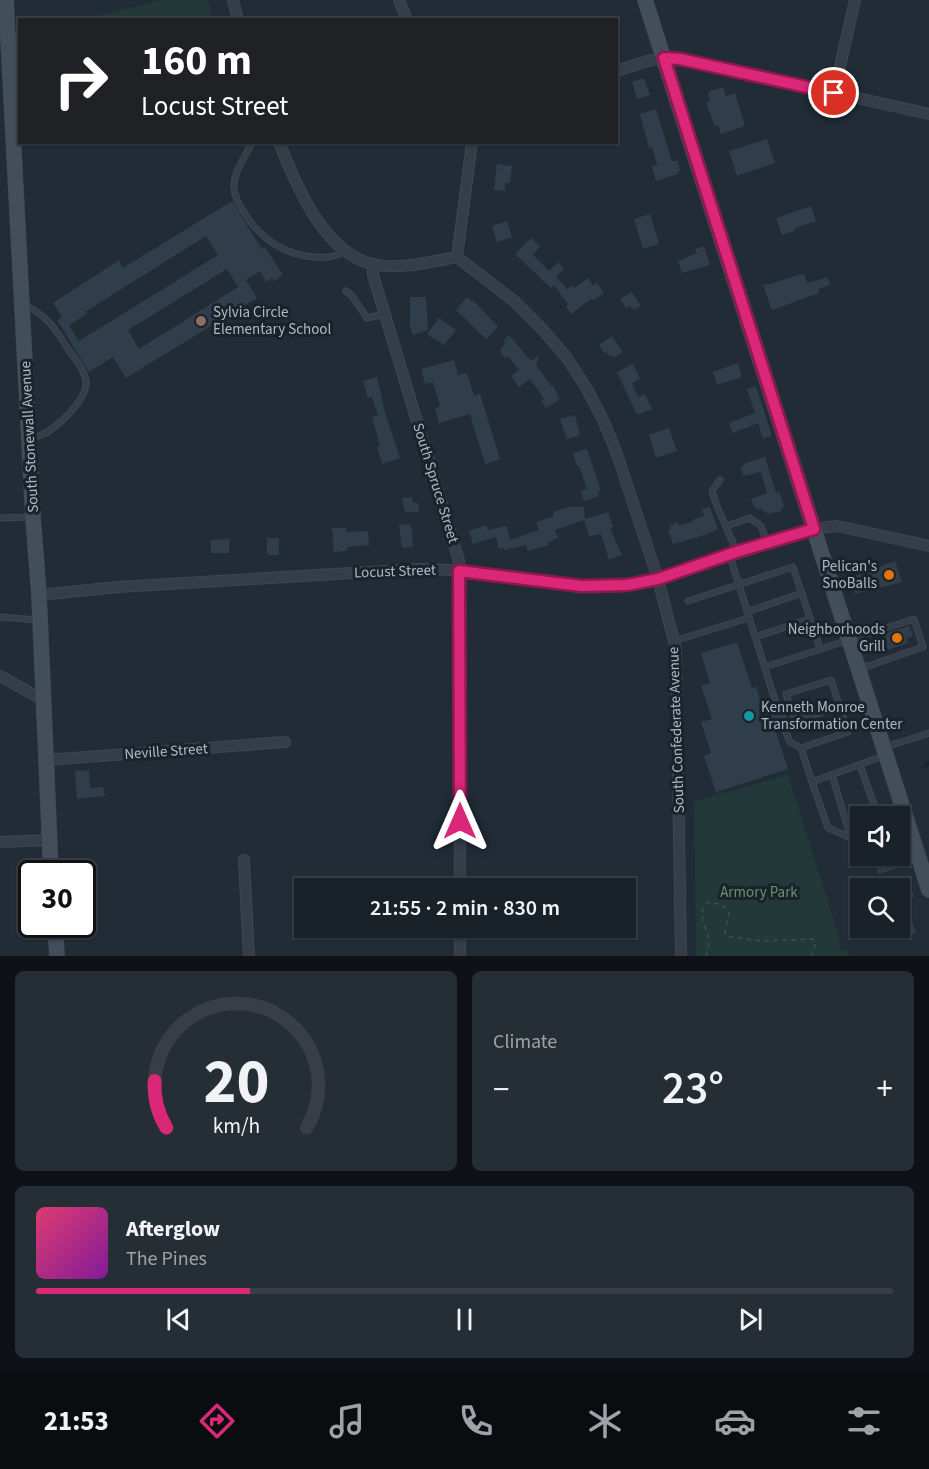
<!DOCTYPE html>
<html lang="en">
<head>
<meta charset="utf-8">
<style>
	body { margin:0; font-family:"Source Sans 3",sans-serif; background:#262e35; color:#f1f3f6; height:100vh; display:flex; flex-direction:column; font-size:22px; white-space:nowrap }
	* { box-sizing:border-box; margin:0 }
	p { font-size:20px; color:#9fa3a8 }
	.icon { flex:none; width:33px; height:33px; fill:none; stroke:currentColor; stroke-width:2; stroke-linecap:round; stroke-linejoin:round }
	.map { position:relative; height:956px; overflow:hidden }
	.drawer { display:flex; flex-direction:column; gap:15px; padding:15px; background:#0e1217; flex:1 }
	.drawer>* { flex:none }
	.top-card { position:absolute; left:18px; top:18px; width:600px; height:126px; border-radius:0px; box-shadow:0 2px 4px #0004,0 0 0 2px #373e46; background:#202124; color:#fff; overflow:hidden }
	.fabs { position:absolute; left:850px; top:806px; display:grid; gap:12px }
	.fabs a { display:grid; place-items:center; width:60px; height:60px; border-radius:0px; background:#192129; box-shadow:0 2px 4px #0004,0 0 0 2px #373e46; font-size:30px }
	.speed { position:absolute; left:18px; top:860px; display:flex; gap:12px; font-size:30px; font-weight:700; text-align:center }
	.speed>* { display:grid; place-content:center; width:78px; height:78px; border-radius:50%; background:#192129; box-shadow:0 2px 4px #0004,0 0 0 2px #373e46; line-height:1 }
	.speed .limit { border:3px solid #111; border-radius:9px; background:#fff; color:#111 }
	.pin { position:absolute; display:grid; place-items:center; width:51px; height:51px; color:#fff; margin:-26px; border:3px solid #fff; border-radius:50%; box-shadow:0 2px 6px #0007 }
	.me { position:absolute; width:66px; margin:-33px; rotate:0deg; stroke-linejoin:round; filter:drop-shadow(0 0 4px #0008) }
	.turn { display:flex; align-items:center; gap:21px; height:126px; padding:0 24px; font-size:27px }
	.turn .icon { width:78px; height:78px; stroke-width:2.5 }
	.turn b { display:block; font-size:42px; line-height:51px }
	.big { font-size:45px; font-weight:600; line-height:1.1 }
	.drawer .widget { flex:1; display:flex; flex-direction:column; justify-content:center; gap:9px; min-width:0; padding:0 21px; border-radius:9px; background:#262e35 }
	.drawer .dial { align-items:center; gap:0 }
	.dial svg { height:156px; overflow:visible; fill:none; stroke:#373e46; stroke-width:7; stroke-linecap:round; text-anchor:middle }
	.dial text { fill:#f1f3f6; stroke:none }
	.song { display:flex; align-items:center; gap:18px }
	.cover { width:72px; height:72px; border-radius:9px; background:linear-gradient(135deg,hsl(340 70% 55%),hsl(290 70% 35%)) }
	.played { height:6px; border-radius:3px; background:linear-gradient(90deg,#db2777 25%,#373e46 25%) }
	.keys { display:flex; justify-content:space-around; direction:ltr }
	.heat { display:flex; justify-content:space-between; align-items:center; font-size:33px; direction:ltr }
	.drawer .tiles { flex:1; display:grid; gap:15px; grid-template-columns:1fr 1fr }
	.widget:last-child { grid-column:span 2 }
	.trip { position:absolute; left:294px; top:878px; width:342px; height:60px; border-radius:0px; background:#192129; box-shadow:0 2px 4px #0004,0 0 0 2px #373e46; font-weight:600; line-height:60px; text-align:center }
	.tabs { display:flex; height:96px; justify-content:space-around; align-items:center; background:#0a0d10; color:#9fa3a8 }
	.tabs .icon { width:42px; height:42px }
	.tabs .active { color:#db2777 }
	.tabs b { font-size:27px; color:#f1f3f6 }
	.map>svg:first-child { display:block }
</style>
</head>
<body>
<div class="map">
<svg width="929" height="956" viewBox="0 0 929 956">
	<rect width="100%" height="100%" fill="#212c37"/>
	<g fill="#233838">
		<path d="M162 0H208L212 19H84Z"/>
		<path d="M788 775 837 930 841 951H848L849 956H696L694 801Z"/>
	</g>
	<g fill="none" stroke-linecap="round" stroke-linejoin="round">
		<path stroke="#152434" stroke-width="3" d="M925 766 929 763"/>
	</g>
	<g fill="#303e4b" fill-rule="evenodd">
		<path d="M644 78 650 95 637 99 632 82Z"/>
		<path d="M723 87 726 96 735 93 745 126 721 134 718 125 715 127 706 103 710 101 708 92Z"/>
		<path d="M656 109 672 161H678L680 171 677 172 678 174 656 181 652 167 657 165 652 147 649 148 640 114Z"/>
		<path d="M767 139 775 163 737 176 729 151Z"/>
		<path d="M497 164 512 166 510 183H505V191L494 190Z"/>
		<path d="M232 201 262 249 265 247 283 275 274 281 272 278 266 282 260 271 246 280 257 298 126 378 113 357 89 372 57 320 62 317 53 303 119 260 123 268ZM206 236 218 255 79 341 69 325 87 314 85 312ZM227 269 238 287 139 349 128 330Z"/>
		<path d="M811 206 816 221 795 228V231L782 235 776 218Z"/>
		<path d="M650 214 659 244 643 249 634 219Z"/>
		<path d="M507 221 512 237 497 242 492 226Z"/>
		<path d="M531 238 540 246 533 255 549 271 558 262 564 269 556 277 567 289 572 285 574 288 588 278 593 286 597 283 604 293 594 300 591 299 571 314 566 307 568 304 554 285 551 288 515 254Z"/>
		<path d="M704 246 710 265 682 273 678 261 697 253 695 249Z"/>
		<path d="M801 274V275L804 274 807 283 828 277 830 285 818 289 819 293 772 310 763 285 770 284Z"/>
		<path d="M632 292 641 306 634 310 630 306 626 308 620 299Z"/>
		<path d="M410 297H426L428 330 413 335 410 327Z"/>
		<path d="M467 297 471 301 473 300 498 327 486 339 456 310Z"/>
		<path d="M439 318 456 330 444 345 427 334Z"/>
		<path d="M509 335 531 361 540 354 536 365 551 386 553 385 560 399 546 408 541 401 544 400 540 393 530 379 519 387 511 376 519 370 508 356 506 359 500 352 502 350 501 348 506 344 503 341Z"/>
		<path d="M612 336 623 352 614 358 612 355 609 356 606 352 604 353 599 345Z"/>
		<path d="M454 360 458 375 467 373 474 396 480 394 500 459 485 464 470 414 439 423 435 408 440 406 433 382 425 384 421 369Z"/>
		<path d="M738 363 742 377 717 385 713 372Z"/>
		<path d="M633 364 640 379 632 383 638 397 645 394 652 409 637 415 617 372Z"/>
		<path d="M377 377 385 413 400 458 382 464 377 447 380 446 372 417 378 415 372 397 368 398 363 381Z"/>
		<path d="M756 386 772 436 763 438 758 423 733 433 729 423 755 413 747 389Z"/>
		<path d="M575 415 580 435 567 439 560 419Z"/>
		<path d="M669 428 677 451 656 458 649 435Z"/>
		<path d="M587 449 601 491 597 492 599 496 584 501 581 491 587 489 579 466H577L573 453Z"/>
		<path d="M765 457 776 493 779 492 784 506 781 511 775 513V512L767 514 766 511 763 512 762 509 758 510 757 508 755 509 751 499 767 493 761 472 743 476 741 468 746 463Z"/>
		<path d="M412 497 413 503H418L419 511 405 513 402 498Z"/>
		<path d="M569 507H584L585 519 608 512 613 527 610 528 622 555 609 560 601 534 589 536 584 520 555 530 558 538 548 542 549 545 528 551 526 545 504 550V548L499 549 496 537 473 544 469 531 486 525 488 530 507 526 510 540 539 530 536 522 554 516 553 512Z"/>
		<path d="M710 507 718 529 705 535 673 544 668 530 671 529 670 525 678 522 679 526 694 521V519L704 516 702 509Z"/>
		<path d="M410 524 411 529H412L413 547 402 548 399 525Z"/>
		<path d="M332 528H346V532L368 531 369 545 347 547 346 551 334 552Z"/>
		<path d="M267 538H279V555H268L267 552Z"/>
		<path d="M229 539V553H211V540Z"/>
		<path d="M895 561 902 582 855 594 850 578Z"/>
		<path d="M909 626 913 636 906 639 908 643 888 650 883 634Z"/>
		<path d="M737 642 752 688 756 686 761 703 767 701 771 713 774 712 776 715 781 714 784 709 789 725 783 723 775 729 788 769 716 792 704 756 711 753 701 722 712 719 701 686 710 683 701 653Z"/>
		<path d="M89 770 90 788 103 787 105 796 77 799 75 771Z"/>
		<path d="M891 856 895 869 878 874 875 861Z"/>
		<path d="M910 885 914 897 905 900 916 933 903 937 902 936 885 938 883 927H900V888Z"/>
	</g>
	<g fill="none" stroke-linecap="round" stroke-linejoin="round">
		<defs>
			<g id="lane">
				<path d="M252 142C246 156 232 174 234 189 235 199 240 206 245 214 261 239 284 254 313 257 325 258 334 258 344 251"/>
				<path d="M346 291 352 296 367 318 384 314"/>
				<path d="M23 304C48 317 53 325 68 349 75 359 84 369 86 381 88 398 62 422 49 431 44 435 37 436 31 438"/>
				<path d="M720 480 712 491C717 512 730 531 736 552"/>
				<path d="M0 518 31 517"/>
				<path d="M727 526 750 518 761 526 767 543"/>
				<path d="M730 556 778 710"/>
				<path d="M688 601 793 567 820 648"/>
				<path d="M747 612 802 593"/>
				<path d="M0 617 38 620"/>
				<path d="M755 637 810 619"/>
				<path d="M674 641 749 618"/>
				<path d="M765 667 914 619 923 647 860 669"/>
				<path d="M784 728 790 742 801 748 812 782 883 756"/>
				<path d="M885 747 929 733"/>
				<path d="M801 748 848 732 831 680 786 694 795 720 840 707"/>
				<path d="M860 765 878 816"/>
				<path d="M832 775 851 838"/>
				<path d="M812 782 828 828 861 842"/>
			</g>
			<g id="street">
				<path d="M233 0 238 20"/>
				<path d="M399 0 407 20"/>
				<path d="M616 71 651 60 680 59 929 114"/>
				<path d="M834 93 855 0"/>
				<path d="M279 142C297 188 327 262 384 266 408 268 433 261 457 257"/>
				<path d="M457 257 514 301 543 330 567 358 587 389 604 422 618 457 658 579 676 649 681 956"/>
				<path d="M457 257 472 142"/>
				<path d="M373 264V275L459 561 460 888"/>
				<path d="M39 595 118 587 419 569 450 570 582 587H606L658 579 814 529 837 526 929 546"/>
				<path d="M0 676 43 700"/>
				<path d="M46 760 285 742"/>
				<path d="M0 842 49 840"/>
				<path d="M244 860 249 956"/>
				<path d="M460 927V956"/>
			</g>
			<g id="secondary">
				<path d="M6 0 33 517 39 595 51 873"/>
				<path d="M645 0 929 890"/>
				<path d="M55 924 57 956"/>
			</g>
		</defs>
		<use href="#lane" stroke="#3e4751" stroke-width="7"/>
		<use href="#street" stroke="#3e4751" stroke-width="12"/>
		<use href="#secondary" stroke="#3e4751" stroke-width="16"/>
		<path stroke="#3c5151" stroke-width="1.5" stroke-dasharray="4.5 4.5" stroke-linecap="butt" d="M706 956C707 951 709 946 709 941 707 927 695 913 708 902L722 905 729 912 725 932 727 936 760 941 813 939 815 946 812 956"/>
		<use href="#lane" stroke="#353e48" stroke-width="5"/>
		<use href="#street" stroke="#353e48" stroke-width="10"/>
		<use href="#secondary" stroke="#434e5b" stroke-width="15"/>
	</g>
	<g fill="none" stroke-linecap="round" stroke-linejoin="round">
		<defs>
			<path id="route" d="M460 821 459 571 582 586 627 585 658 579 736 552 814 529 664 58 680 59 834 93"/>
		</defs>
		<use href="#route" stroke="#8e194d" stroke-width="15"/>
		<use href="#route" stroke="#db2777" stroke-width="10"/>
	</g>
	<circle fill="#8d6e63" stroke="#1a232c" stroke-width="2" cx="201" cy="321" r="6"/>
	<g fill="#e8710a" stroke="#1a232c" stroke-width="2">
		<circle cx="889" cy="575" r="6"/>
		<circle cx="897" cy="638" r="6"/>
	</g>
	<circle fill="#0f9aa8" stroke="#1a232c" stroke-width="2" cx="749" cy="716" r="6"/>
	<g text-anchor="middle" stroke-width="6" stroke-linejoin="round" paint-order="stroke">
		<g font-size="15" fill="#afb9c4" stroke="#1a232c" text-anchor="start">
			<text x="213" y="317">Sylvia Circle<tspan x="213" dy="17">Elementary School</tspan></text>
			<text x="877" y="571" text-anchor="end">Pelican's<tspan x="877" dy="17">SnoBalls</tspan></text>
			<text x="885" y="634" text-anchor="end">Neighborhoods<tspan x="885" dy="17">Grill</tspan></text>
			<text x="761" y="712">Kenneth Monroe<tspan x="761" dy="17">Transformation Center</tspan></text>
		</g>
		<g font-size="15" fill="#afb9c4" stroke="#1a232c">
			<text transform="translate(29 437) rotate(-93)" y="5">South Stonewall Avenue</text>
			<text transform="translate(436 483) rotate(73)" y="5">South Spruce Street</text>
			<text transform="translate(395 571) rotate(-2)" y="5">Locust Street</text>
			<text transform="translate(676 730) rotate(-92)" y="5">South Confederate Avenue</text>
			<text transform="translate(166 751) rotate(-4)" y="5">Neville Street</text>
		</g>
		<g font-size="15" fill="#67946e" stroke="#1a232c">
			<text x="759" y="897">Armory Park</text>
		</g>
	</g>
</svg>
<div class="fabs">
<a><svg class="icon" aria-label="sound" viewBox="0 0 24 24"><path d="M4 9h4l5-4v14l-5-4H4zM17 9q2 3 0 6"/></svg></a>
<a><svg class="icon" aria-label="search" viewBox="0 0 24 24"><circle cx="10" cy="10" r="6"/><path d="M15 15l6 6"/></svg></a>
</div>
<div class="speed"><div class="limit">30</div></div>
<div class="pin" style="left:834px;top:93px;background:#d93025"><svg class="icon" aria-label="arrive" viewBox="0 0 24 24"><path d="M6 21V4h12l-3 4 3 4H6"/></svg></div>
<svg class="me" style="left:460px;top:821px" viewBox="-20 -20 40 40"><path d="M0-17L14 15 0 8-14 15z" fill="#db2777" stroke="#fff" stroke-width="4"/></svg>
<div class="trip">21:55 · 2 min · 830 m</div>
<div class="top-card">
<div class="turn"><svg class="icon" aria-label="right" viewBox="0 0 24 24"><path d="M7 20v-9h11M14 6l5 5-5 5"/></svg><div><b>160 m</b>Locust Street</div></div>
</div>
</div>
<section class="drawer">
<div class="tiles">
<div class="widget dial"><svg viewBox="0 0 100 80">
<path d="M14 69A42 42 0 1 1 86 69"/>
<path d="M14 69A42 42 0 0 1 8 45" stroke="#db2777"/>
<text x="50" y="56" font-size="32" font-weight="700">20</text>
<text x="50" y="72" font-size="11">km/h</text>
</svg></div>
<div class="widget"><p>Climate</p>
<div class="heat"><a>−</a><b class="big">23°</b><a>+</a></div>
</div>
<div class="widget">
<div class="song"><i class="cover"></i><div><b>Afterglow</b><p>The Pines</p></div></div>
<div class="played"></div>
<div class="keys"><svg class="icon" aria-label="previous" viewBox="0 0 24 24"><path d="M18 5L8 12l10 7zM5 5v14"/></svg><svg class="icon" aria-label="pause" viewBox="0 0 24 24"><path d="M8 5v14M16 5v14"/></svg><svg class="icon" aria-label="next" viewBox="0 0 24 24"><path d="M6 5l10 7-10 7zM19 5v14"/></svg></div>
</div>
</div>
</section>
<nav class="tabs">
<b>21:53</b>
<svg class="icon active" aria-label="directions" viewBox="0 0 24 24"><path d="M12 3l9 9-9 9-9-9zM9 14v-3h6M13 9l2 2-2 2"/></svg>
<svg class="icon" aria-label="music" viewBox="0 0 24 24"><path d="M9 18V5l10-2v13"/><circle cx="6" cy="18" r="3"/><circle cx="16" cy="16" r="3"/></svg>
<svg class="icon" aria-label="phone" viewBox="0 0 24 24"><path d="M5 4h4l2 5-3 2q2 4 5 5l2-3 5 2v4C11 20 4 13 5 4z"/></svg>
<svg class="icon" aria-label="climate" viewBox="0 0 24 24"><path d="M12 3v18M4 7l16 10M4 17L20 7"/></svg>
<svg class="icon" aria-label="car" viewBox="0 0 24 24"><path d="M5 17H2v-5l4-1 3-4h7l3 4 3 1v5h-3M9 17h6M6 11h13"/><circle cx="7" cy="17" r="2"/><circle cx="17" cy="17" r="2"/></svg>
<svg class="icon" aria-label="filters" viewBox="0 0 24 24"><path d="M4 7h16M4 17h16"/><circle cx="9" cy="7" r="2"/><circle cx="15" cy="17" r="2"/></svg>
</nav>
</body>
</html>
